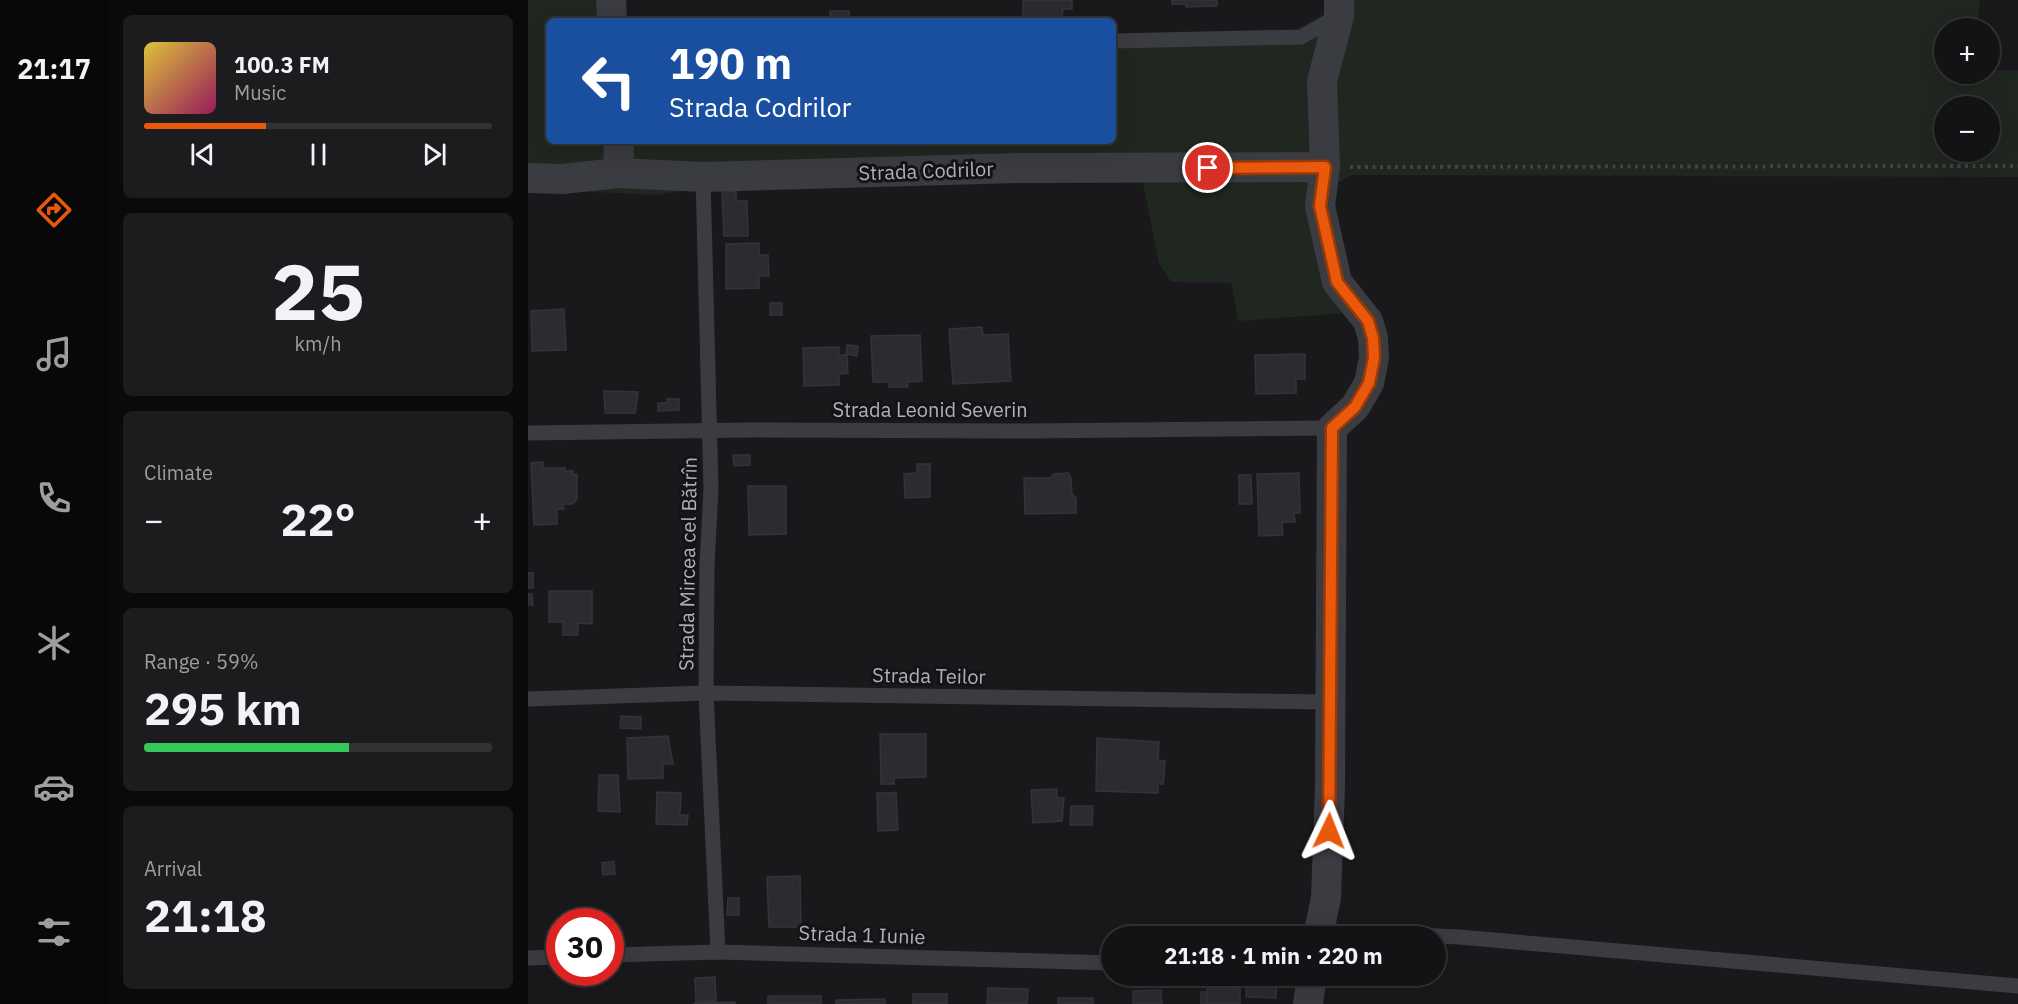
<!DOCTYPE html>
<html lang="en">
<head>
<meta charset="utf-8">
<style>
	body { margin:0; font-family:"IBM Plex Sans",sans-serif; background:#1c1c1e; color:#f1f3f6; height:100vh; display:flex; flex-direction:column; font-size:22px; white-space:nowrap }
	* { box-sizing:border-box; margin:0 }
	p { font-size:20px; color:#9d9ea0 }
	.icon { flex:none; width:33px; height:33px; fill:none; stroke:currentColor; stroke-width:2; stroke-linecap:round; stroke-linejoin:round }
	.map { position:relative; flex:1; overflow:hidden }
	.drawer { display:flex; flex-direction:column; gap:15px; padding:15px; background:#0a0a0c; width:420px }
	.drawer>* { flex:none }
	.hud { position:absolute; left:18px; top:18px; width:570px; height:126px; border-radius:9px; box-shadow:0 6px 24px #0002,0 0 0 2px #323234; background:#1a4fa0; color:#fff; overflow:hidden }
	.tools { position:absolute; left:1406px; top:18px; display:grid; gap:12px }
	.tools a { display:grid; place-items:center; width:66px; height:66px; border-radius:50%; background:#131315; box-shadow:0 6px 24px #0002,0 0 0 2px #323234; font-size:30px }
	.speed { position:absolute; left:18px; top:908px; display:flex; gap:12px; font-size:30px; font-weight:700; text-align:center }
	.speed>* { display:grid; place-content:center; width:78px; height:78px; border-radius:50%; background:#131315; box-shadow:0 6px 24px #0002,0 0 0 2px #323234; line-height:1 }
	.speed .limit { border:9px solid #d22; background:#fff; color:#111 }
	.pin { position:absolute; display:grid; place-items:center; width:51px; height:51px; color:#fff; margin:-26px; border:3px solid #fff; border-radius:50%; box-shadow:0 2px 6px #0007 }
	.me { position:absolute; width:66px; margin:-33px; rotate:2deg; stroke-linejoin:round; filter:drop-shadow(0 0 4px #0008) }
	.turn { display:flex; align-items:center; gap:21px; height:126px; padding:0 24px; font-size:27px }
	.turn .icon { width:78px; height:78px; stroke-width:2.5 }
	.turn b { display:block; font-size:42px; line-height:51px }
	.big { font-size:45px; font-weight:700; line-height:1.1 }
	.drawer .card { flex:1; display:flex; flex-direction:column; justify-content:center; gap:9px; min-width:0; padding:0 21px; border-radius:9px; background:#1c1c1e }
	.drawer .dial { align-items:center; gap:0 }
	.dial b { font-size:78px; line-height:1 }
	.song { display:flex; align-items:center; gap:18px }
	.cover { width:72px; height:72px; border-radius:9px; background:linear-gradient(135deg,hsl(50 70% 55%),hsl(330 70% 35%)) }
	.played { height:6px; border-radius:3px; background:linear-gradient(90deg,#ea580c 35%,#323234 35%) }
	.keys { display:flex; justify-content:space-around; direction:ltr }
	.heat { display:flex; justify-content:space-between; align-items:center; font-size:33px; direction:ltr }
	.charge { height:9px; border-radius:4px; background:linear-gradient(90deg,#34c759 59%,#323234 0) }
	.trip { position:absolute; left:573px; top:926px; width:345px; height:60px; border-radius:30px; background:#131315; box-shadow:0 6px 24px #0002,0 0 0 2px #323234; font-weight:700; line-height:60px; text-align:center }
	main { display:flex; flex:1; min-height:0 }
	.dock { display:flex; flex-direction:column; width:108px; justify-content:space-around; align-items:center; background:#080808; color:#9d9ea0 }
	.dock .icon { width:42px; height:42px }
	.dock .active { color:#ea580c }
	.dock b { font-size:27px; color:#f1f3f6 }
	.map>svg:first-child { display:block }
</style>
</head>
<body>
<main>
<nav class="dock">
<b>21:17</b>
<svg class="icon active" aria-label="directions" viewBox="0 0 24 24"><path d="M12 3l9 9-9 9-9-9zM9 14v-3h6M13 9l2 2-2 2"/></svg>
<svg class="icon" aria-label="music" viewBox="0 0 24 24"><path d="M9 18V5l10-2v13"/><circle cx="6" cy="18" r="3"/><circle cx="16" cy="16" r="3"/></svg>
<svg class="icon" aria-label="phone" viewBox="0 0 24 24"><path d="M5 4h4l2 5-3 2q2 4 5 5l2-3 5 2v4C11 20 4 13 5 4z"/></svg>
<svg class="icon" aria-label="climate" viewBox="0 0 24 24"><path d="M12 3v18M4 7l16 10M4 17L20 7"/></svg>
<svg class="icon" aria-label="car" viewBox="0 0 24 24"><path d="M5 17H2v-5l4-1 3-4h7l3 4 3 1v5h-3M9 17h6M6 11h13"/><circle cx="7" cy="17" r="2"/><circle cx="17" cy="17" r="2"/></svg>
<svg class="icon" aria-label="filters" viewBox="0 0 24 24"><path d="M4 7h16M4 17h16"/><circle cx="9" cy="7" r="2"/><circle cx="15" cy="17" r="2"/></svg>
</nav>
<section class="drawer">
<div class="card">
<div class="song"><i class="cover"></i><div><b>100.3 FM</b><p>Music</p></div></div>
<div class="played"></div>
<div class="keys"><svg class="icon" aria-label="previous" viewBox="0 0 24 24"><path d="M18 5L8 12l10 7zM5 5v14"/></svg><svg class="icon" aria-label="pause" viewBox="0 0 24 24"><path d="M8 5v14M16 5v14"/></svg><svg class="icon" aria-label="next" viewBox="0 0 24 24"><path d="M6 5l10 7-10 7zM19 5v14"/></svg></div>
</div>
<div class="card dial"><b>25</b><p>km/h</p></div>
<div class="card"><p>Climate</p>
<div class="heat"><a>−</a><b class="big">22°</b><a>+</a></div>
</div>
<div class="card"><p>Range · 59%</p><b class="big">295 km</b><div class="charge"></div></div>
<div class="card"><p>Arrival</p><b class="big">21:18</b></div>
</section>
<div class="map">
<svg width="1490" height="1004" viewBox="0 0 1490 1004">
	<rect width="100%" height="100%" fill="#19191c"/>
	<path fill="#1f2720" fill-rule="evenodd" d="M0 0H83L81 21H21V141H585V34L767 30 800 12 798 0H1452L1449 28H1416V74H1461V71L1490 70V177L824 175 806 185 802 221 818 273 846 311 710 321 703 283 643 282 631 263 614 177 158 190 131 195 0 189ZM1416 106H1461V152H1416Z"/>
	<g fill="#2c2c30" stroke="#333338" stroke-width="1.5">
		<path d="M495 0H544V9H535L534 21 495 20Z"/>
		<path d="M644 0H657L658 4H644Z"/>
		<path d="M657 0H689V6L658 7Z"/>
		<rect x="302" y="11" width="19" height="10"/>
		<path d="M208 191V201H219L220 236H196L194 192Z"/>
		<path d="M231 243V255H240L241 276H231V288L198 289V244Z"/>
		<rect x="242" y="303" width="12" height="12"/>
		<path d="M36 309 38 350 4 351 3 311Z"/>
		<path d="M454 327 455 335 480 334 483 381 425 384 421 329Z"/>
		<path d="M392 335 394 381 379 382 380 387H361V382H345L343 336Z"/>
		<path d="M319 345 330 346 329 356 318 354Z"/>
		<path d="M311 347V355H319L320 373 311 374V385L276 386 275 348Z"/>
		<path d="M777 354V379H768V393L728 394 727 355Z"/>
		<path d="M76 391 110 392 107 413H77Z"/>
		<path d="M139 399H151V410L130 411V403H139Z"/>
		<path d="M205 455H222V465L206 466Z"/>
		<path d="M15 462V468H37V471H45V475L49 474V499L45 504H35L36 509H29V524L6 525 3 463Z"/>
		<path d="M389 464H402V497L377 498 376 474 389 473Z"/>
		<path d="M540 473 543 478 544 494 548 498V513L497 514 496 478H522L526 474Z"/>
		<path d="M771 473 772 513H766L767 522H754L755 535 731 536 729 474Z"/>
		<path d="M711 475H723L724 504H711Z"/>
		<path d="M220 486H258V534L221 535Z"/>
		<rect x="0" y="573" width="5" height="15"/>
		<path d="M21 591H64V624L50 623V635H35V622H21Z"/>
		<path d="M0 594H4L5 605H0Z"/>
		<path d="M93 716 113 717V729L92 728Z"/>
		<path d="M352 734H398V777L366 778V784H353Z"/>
		<path d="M140 736 145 764H135V778L100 779 99 738Z"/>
		<path d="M569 738 631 742 630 760 637 761 636 777 635 784H630V793L568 791Z"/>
		<path d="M71 775H90L92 812 70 811Z"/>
		<path d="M529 789V798H536L534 821 505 823 503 790Z"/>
		<path d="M129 792 153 793 152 815H160L159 825 128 824Z"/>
		<path d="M349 793H368L370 830 350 831Z"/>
		<path d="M543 806H565L564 825H542Z"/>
		<path d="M86 861 87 874 75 875 74 863Z"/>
		<path d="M272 876 273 927H241L239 877Z"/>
		<path d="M200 898H211V915H199Z"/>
		<path d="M719 976 749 977 748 998 718 997Z"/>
		<path d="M187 977 188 1001 168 1002 167 978Z"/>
		<path d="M460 988 500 989 499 1004H459Z"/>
		<rect x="679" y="989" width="33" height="15"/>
		<path d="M633 990 634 1004H605V991Z"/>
		<path d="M673 992H678L679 1004H673Z"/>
		<rect x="385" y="994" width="34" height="10"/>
		<rect x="240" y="996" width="53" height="8"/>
		<rect x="530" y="998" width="35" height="6"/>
		<path d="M357 999V1004H308V1000Z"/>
		<path d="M207 1002V1004H166V1003Z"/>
	</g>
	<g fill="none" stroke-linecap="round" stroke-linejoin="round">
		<path stroke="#404348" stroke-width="4" stroke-dasharray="3 4.5" stroke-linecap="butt" d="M822 167 1490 166"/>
		<g stroke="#3a3c41" stroke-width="15">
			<path d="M585 41 773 37 811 16"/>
			<path d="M175 177 183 489 179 565 178 693 190 952"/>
			<path d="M0 433 221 430 502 431 804 428"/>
			<path d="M0 699 178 693 801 702"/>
			<path d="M817 936 824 932 931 937 1490 986"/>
			<path d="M82 955 190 952 584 963"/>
			<path d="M0 958 32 957"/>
		</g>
		<g stroke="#3a3c41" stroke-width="30">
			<path d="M83 0 84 21"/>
			<path d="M90 173 91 141"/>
			<path d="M0 178 34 179 90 173 175 177 493 168 797 167"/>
			<path d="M790 936 798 898 802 787 804 428 827 407 841 383 846 358 845 338 840 321 809 282 792 206 797 167 794 81 811 16V0"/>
			<path d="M780 1004 784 975"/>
		</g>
	</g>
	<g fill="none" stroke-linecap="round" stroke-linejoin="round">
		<defs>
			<path id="route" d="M680 168 797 167 792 206 809 282 840 321 845 338 846 358 841 383 827 407 804 428 801 831"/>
		</defs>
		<use href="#route" stroke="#983908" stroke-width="15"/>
		<use href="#route" stroke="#ea580c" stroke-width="10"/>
	</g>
	<g text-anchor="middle" stroke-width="6" stroke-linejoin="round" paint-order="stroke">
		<g font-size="20" fill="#acb1bb" stroke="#141417">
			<text transform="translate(398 171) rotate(-2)" y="7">Strada Codrilor</text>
			<text x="402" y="417">Strada Leonid Severin</text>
			<text transform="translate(160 564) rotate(-89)" y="7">Strada Mircea cel Bătrîn</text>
			<text transform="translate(401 676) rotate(1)" y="7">Strada Teilor</text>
			<text transform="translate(334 935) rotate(2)" y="7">Strada 1 Iunie</text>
		</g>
	</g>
</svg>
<div class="tools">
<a>+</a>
<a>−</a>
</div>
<div class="speed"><div class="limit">30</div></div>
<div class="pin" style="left:680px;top:168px;background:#d93025"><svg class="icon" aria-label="arrive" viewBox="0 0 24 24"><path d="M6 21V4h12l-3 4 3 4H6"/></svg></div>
<svg class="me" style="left:801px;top:831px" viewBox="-20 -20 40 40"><path d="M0-17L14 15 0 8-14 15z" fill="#ea580c" stroke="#fff" stroke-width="4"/></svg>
<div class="trip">21:18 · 1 min · 220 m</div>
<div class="hud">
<div class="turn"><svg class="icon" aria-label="left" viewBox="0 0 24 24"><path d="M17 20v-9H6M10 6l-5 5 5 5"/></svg><div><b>190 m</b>Strada Codrilor</div></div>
</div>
</div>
</main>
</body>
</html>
